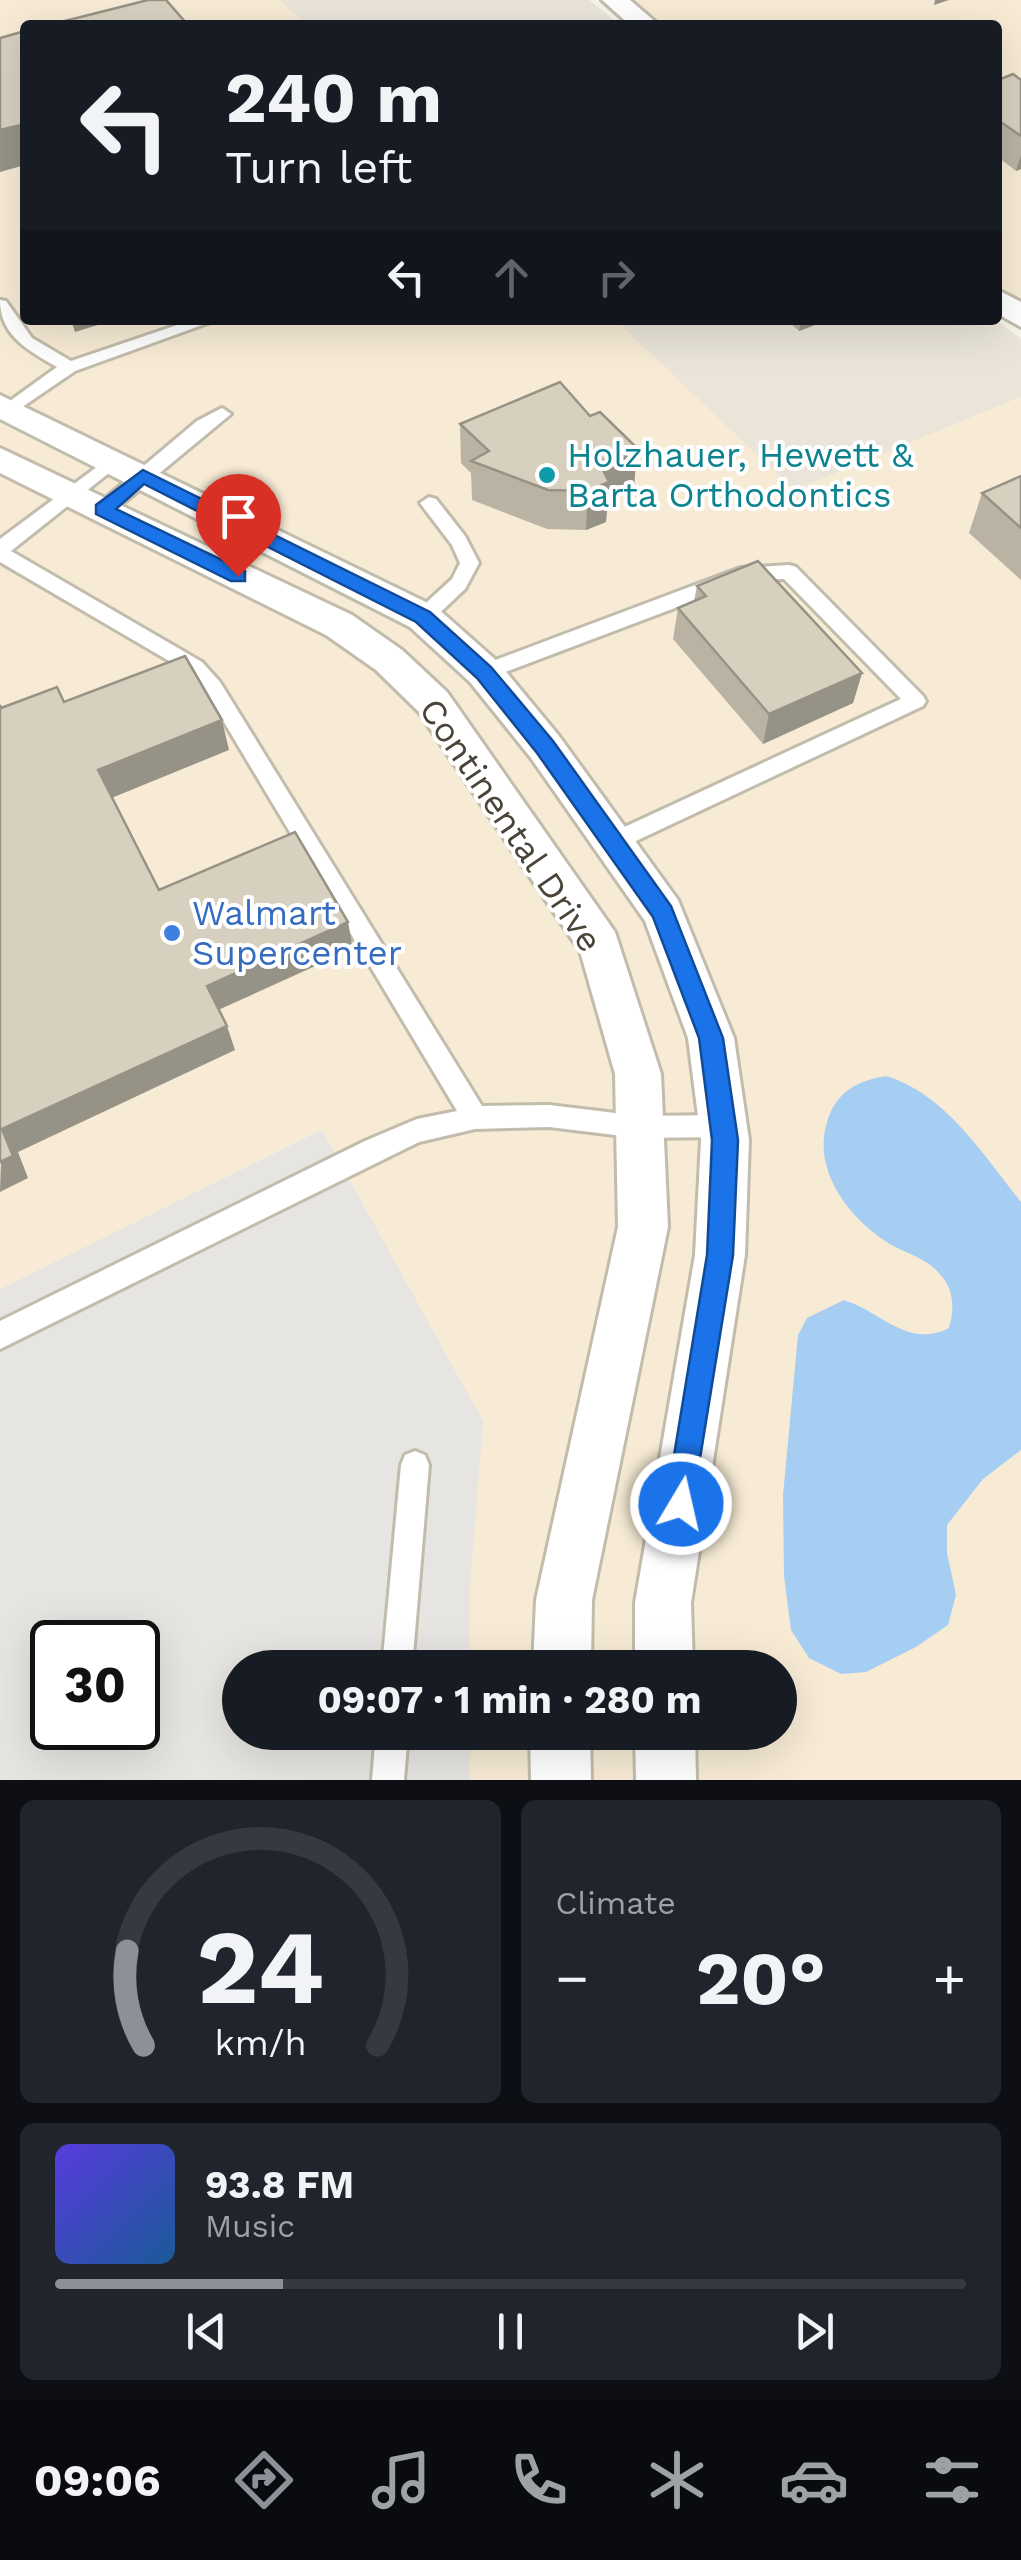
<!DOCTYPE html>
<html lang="en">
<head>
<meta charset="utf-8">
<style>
	body { margin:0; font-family:"Work Sans",sans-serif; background:#20242c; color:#f1f3f6; height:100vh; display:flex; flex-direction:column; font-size:38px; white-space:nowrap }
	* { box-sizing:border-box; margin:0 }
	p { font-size:32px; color:#9ea1a6 }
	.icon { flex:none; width:55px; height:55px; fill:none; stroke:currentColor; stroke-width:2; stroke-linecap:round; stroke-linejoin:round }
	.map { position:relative; height:1780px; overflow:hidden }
	.sheet { display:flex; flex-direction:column; gap:20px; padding:20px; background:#0d0f14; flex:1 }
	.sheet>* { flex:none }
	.banner { position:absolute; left:20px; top:20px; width:982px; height:305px; border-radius:10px; box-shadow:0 10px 40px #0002; background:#171b24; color:#f1f3f6; overflow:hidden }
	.speed { position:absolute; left:30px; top:1620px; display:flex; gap:20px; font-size:50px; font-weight:700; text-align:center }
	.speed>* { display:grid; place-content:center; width:130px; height:130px; border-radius:50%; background:#171b24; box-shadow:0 10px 40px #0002; line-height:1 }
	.speed .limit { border:5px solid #111; border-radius:15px; background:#fff; color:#111 }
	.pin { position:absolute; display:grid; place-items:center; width:85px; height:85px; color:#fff; margin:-102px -42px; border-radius:50% 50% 50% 0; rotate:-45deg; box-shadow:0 0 10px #0007 }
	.pin .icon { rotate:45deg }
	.me { position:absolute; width:110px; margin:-55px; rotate:9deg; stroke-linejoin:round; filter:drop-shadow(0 0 8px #0008) }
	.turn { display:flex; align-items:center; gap:35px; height:210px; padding:0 40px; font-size:45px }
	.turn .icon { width:130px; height:130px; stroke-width:2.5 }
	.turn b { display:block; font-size:70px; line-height:85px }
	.lanes { display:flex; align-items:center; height:95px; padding:0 40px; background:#0003; justify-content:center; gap:50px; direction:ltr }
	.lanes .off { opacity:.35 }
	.big { font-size:75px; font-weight:700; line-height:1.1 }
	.sheet .widget { flex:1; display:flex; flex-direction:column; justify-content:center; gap:15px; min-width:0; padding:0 35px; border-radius:15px; background:#20242c }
	.sheet .dial { align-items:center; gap:0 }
	.dial svg { height:260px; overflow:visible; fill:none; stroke:#363941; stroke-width:7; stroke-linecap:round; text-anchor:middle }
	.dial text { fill:#f1f3f6; stroke:none }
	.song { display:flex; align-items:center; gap:30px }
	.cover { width:120px; height:120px; border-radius:15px; background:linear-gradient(135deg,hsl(250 70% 55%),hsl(210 70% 35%)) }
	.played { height:10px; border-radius:5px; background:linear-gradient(90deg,#8c9099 25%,#363941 25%) }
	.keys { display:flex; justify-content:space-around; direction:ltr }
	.heat { display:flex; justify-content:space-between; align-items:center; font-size:55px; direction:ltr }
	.sheet .tiles { flex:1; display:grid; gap:20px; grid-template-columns:1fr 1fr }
	.widget:last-child { grid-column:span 2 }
	.trip { position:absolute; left:222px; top:1650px; width:575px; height:100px; border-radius:50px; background:#171b24; box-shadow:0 10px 40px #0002; font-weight:700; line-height:100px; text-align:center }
	.dock { display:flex; height:160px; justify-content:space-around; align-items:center; background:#090b0e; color:#9ea1a6 }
	.dock .icon { width:70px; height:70px }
	.dock .current { color:#8c9099 }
	.dock b { font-size:45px; color:#f1f3f6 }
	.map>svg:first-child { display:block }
</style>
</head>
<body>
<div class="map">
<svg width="1021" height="1780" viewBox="0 0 1021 1780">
	<rect width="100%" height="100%" fill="#f5f3ea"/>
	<g fill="#eae5d8">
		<path d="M280 0H589L620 25H306Z"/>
		<path d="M615 320H996L1021 339V397L794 491Z"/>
	</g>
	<g fill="#f7ebd5" fill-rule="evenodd">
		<path d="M0 0H280L306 25H25V320H615L794 490 1021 397V1780H0ZM52 1642H138V1728H52ZM240 1668H780V1732H240Z"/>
		<path d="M627 0H1021V304L998 286V25H659Z"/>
	</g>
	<path fill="#e7e5e2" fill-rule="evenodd" d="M322 1130 483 1421 470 1588V1667L240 1668V1732L470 1733V1780H0V1289ZM52 1642H138V1728H52Z"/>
	<path fill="#a6cef3" d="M886 1076C945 1093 984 1156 1021 1202V1450L983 1479 947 1525V1553L956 1595 948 1625 916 1647 866 1672 841 1674 809 1658 791 1630 784 1576 783 1495 798 1335 807 1318 844 1300C882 1312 908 1349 949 1328 955 1308 954 1288 938 1272 925 1257 901 1252 885 1241 846 1215 811 1167 828 1119 838 1090 858 1081 886 1076Z"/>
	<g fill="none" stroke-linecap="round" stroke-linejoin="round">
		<defs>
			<g id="lane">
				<path d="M0 300 6 301 32 338 71 361 192 320H216L75 371 9 416 3 414V406L57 367C29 351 0 336 0 300Z"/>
				<path d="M222 408 231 414 110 514H96V506L197 421Z"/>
				<path d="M113 455 122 461 119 465 11 551 202 662 220 682 482 1106 549 1105 640 1116 723 1115 732 1118 735 1126 732 1134 723 1137 640 1138 549 1127 475 1129 419 1142 0 1349V1321L365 1141 417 1119 457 1111 206 692 188 672 0 562V539Z"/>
				<path d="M429 497 436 499 465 536 479 563 465 589 430 622 423 624 413 617 416 612 452 579 460 563 452 545 420 503Z"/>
				<path d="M789 565 796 567 923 696 926 701 923 706 621 848H605L602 842 605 836 901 699 784 579 749 580 484 680 477 677 474 672 477 667 740 568Z"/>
				<path d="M415 1451 425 1455 429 1465 412 1668H382L401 1465 405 1455Z"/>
				<path d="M376 1732H408L404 1780H372Z"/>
			</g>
			<g id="street">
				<path d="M602 0H630L659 25H630Z"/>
				<path d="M998 290 1021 302V327L998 314Z"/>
				<path d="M0 395 436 607 498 662 559 736 678 900 734 1038 749 1140 745 1255 691 1603 693 1668H635V1603L695 1255 701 1140 688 1038 645 921 531 758 470 682 410 627 0 419Z"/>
				<path d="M0 448 352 615 402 650 447 692 615 932 661 1074 668 1227 592 1600 591 1668H533L536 1600 618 1227 615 1074 580 951 419 712 376 670 326 635 0 473Z"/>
				<path d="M530 1732H590L591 1780H531Z"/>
				<path d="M635 1732H695L696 1780H636Z"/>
			</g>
		</defs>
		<use href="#lane" stroke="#c2bcac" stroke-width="6"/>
		<use href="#street" stroke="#c2bcac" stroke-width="6"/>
		<use href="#lane" fill="#fff" fill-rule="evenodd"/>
		<use href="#street" fill="#fff" fill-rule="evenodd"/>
	</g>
	<g fill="#bab3a4">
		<path d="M998 80H1021V169L1016 171 998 157Z"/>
		<path d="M787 320H828L799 331Z"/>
		<path d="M590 416 637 448 634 487 608 497 606 522 586 530 547 529 472 500 471 473 461 463 460 424Z"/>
		<path d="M1021 476V580L969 533 982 493Z"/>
		<path d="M697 586 862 673 853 703 763 744 673 639 678 608 694 601Z"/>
	</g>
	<g fill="#979286">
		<path d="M935 0H949L934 5Z"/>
		<path d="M25 123V165L0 172V130Z"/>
		<path d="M1021 155V169L1016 171Z"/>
		<path d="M71 320H114L75 332Z"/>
		<path d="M801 320H828L799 331Z"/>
		<path d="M637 448 634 487 608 497 606 522 586 530 588 491 599 462Z"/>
		<path d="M862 673 853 703 763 744 769 714Z"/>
		<path d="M222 720 229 750 109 799 98 770Z"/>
		<path d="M348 922 353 949 216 1011 207 986Z"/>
		<path d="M227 1026 235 1050 18 1152 28 1178 0 1192 2 1129Z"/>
	</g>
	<g fill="#d8d0bf" stroke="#979286" stroke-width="2.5">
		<path d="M148 0H166L188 25H49Z"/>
		<path d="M25 31V124L0 130V38Z"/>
		<path d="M1013 74 1021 80V136L998 120V80Z"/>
		<path d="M560 382 590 416 600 412 637 448 599 462 609 482 588 491 548 490 471 461 489 451 460 424Z"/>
		<path d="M1021 476V528L982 493Z"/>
		<path d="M758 561 862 673 769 714 678 608 706 596 697 586Z"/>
		<path d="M185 656 222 720 98 770 159 890 295 832 348 922 207 986 227 1026 2 1129 13 1156 0 1162V705L1 708 57 687 64 702Z"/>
	</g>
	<path fill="#1a73e8" stroke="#114b97" stroke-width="2.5" d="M143 470 430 612 491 667 553 741 671 906 723 1038 738 1140 733 1255 691 1514 681 1519 670 1514 666 1504 707 1255 712 1140 699 1038 653 917 537 753 477 678 416 622 144 484 116 509 245 571V581H231L96 514V505Z"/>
	<circle fill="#0f9aa8" stroke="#fff" stroke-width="4" cx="547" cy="475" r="10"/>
	<circle fill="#3f7fe0" stroke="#fff" stroke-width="4" cx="172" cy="933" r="10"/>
	<g text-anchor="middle" stroke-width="8" stroke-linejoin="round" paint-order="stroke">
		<g font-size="35" fill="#0d838f" stroke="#fff" text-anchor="start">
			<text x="567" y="467">Holzhauer, Hewett &amp;<tspan x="567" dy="40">Barta Orthodontics</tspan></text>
		</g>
		<g font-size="35" fill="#4a4438" stroke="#fff">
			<text transform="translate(511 825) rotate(56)" y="12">Continental Drive</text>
		</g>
		<g font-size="35" fill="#366cbe" stroke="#fff" text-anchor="start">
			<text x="192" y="925">Walmart<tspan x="192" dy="40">Supercenter</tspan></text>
		</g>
	</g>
</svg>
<div class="speed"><div class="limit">30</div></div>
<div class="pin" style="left:238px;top:576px;background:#d93025"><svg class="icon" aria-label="arrive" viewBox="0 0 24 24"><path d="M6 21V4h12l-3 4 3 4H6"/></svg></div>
<svg class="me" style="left:681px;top:1504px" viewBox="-20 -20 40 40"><circle r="17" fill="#1a73e8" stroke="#fff" stroke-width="3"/><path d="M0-11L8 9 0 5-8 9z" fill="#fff"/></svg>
<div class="trip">09:07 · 1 min · 280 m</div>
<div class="banner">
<div class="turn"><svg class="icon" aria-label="left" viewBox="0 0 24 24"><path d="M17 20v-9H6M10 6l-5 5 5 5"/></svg><div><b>240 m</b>Turn left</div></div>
<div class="lanes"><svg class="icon" aria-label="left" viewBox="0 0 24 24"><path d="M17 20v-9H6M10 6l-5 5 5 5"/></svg><svg class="icon off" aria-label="ahead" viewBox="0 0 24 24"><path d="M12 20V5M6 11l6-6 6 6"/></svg><svg class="icon off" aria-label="right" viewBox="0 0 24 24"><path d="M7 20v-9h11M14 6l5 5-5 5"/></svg></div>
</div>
</div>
<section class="sheet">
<div class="tiles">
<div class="widget dial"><svg viewBox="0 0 100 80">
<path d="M14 69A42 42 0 1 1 86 69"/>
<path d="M14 69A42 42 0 0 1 9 40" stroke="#8c9099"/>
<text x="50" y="56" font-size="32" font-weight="700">24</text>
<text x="50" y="72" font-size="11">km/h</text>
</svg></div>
<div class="widget"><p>Climate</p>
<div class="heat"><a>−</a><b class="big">20°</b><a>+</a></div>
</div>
<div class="widget">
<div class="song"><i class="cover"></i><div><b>93.8 FM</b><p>Music</p></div></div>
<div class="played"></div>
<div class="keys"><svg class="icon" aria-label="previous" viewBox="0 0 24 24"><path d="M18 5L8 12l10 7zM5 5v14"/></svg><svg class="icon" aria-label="pause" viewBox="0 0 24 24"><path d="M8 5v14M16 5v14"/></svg><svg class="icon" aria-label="next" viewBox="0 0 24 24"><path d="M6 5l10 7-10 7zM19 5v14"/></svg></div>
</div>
</div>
</section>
<nav class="dock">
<b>09:06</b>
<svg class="icon current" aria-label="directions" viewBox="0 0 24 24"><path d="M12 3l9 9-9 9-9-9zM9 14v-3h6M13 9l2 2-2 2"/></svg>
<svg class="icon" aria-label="music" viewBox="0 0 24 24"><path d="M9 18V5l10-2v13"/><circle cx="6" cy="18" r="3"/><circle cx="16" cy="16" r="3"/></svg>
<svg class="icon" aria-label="phone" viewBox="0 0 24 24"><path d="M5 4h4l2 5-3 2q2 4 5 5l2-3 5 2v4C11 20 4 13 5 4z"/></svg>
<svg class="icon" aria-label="climate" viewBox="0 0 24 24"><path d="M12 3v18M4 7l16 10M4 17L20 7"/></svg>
<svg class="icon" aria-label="car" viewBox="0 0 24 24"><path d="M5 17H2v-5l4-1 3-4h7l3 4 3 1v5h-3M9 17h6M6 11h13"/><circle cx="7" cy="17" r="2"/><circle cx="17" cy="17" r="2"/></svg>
<svg class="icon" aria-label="filters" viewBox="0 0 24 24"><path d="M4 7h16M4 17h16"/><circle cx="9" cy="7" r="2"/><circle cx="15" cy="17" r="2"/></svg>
</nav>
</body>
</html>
